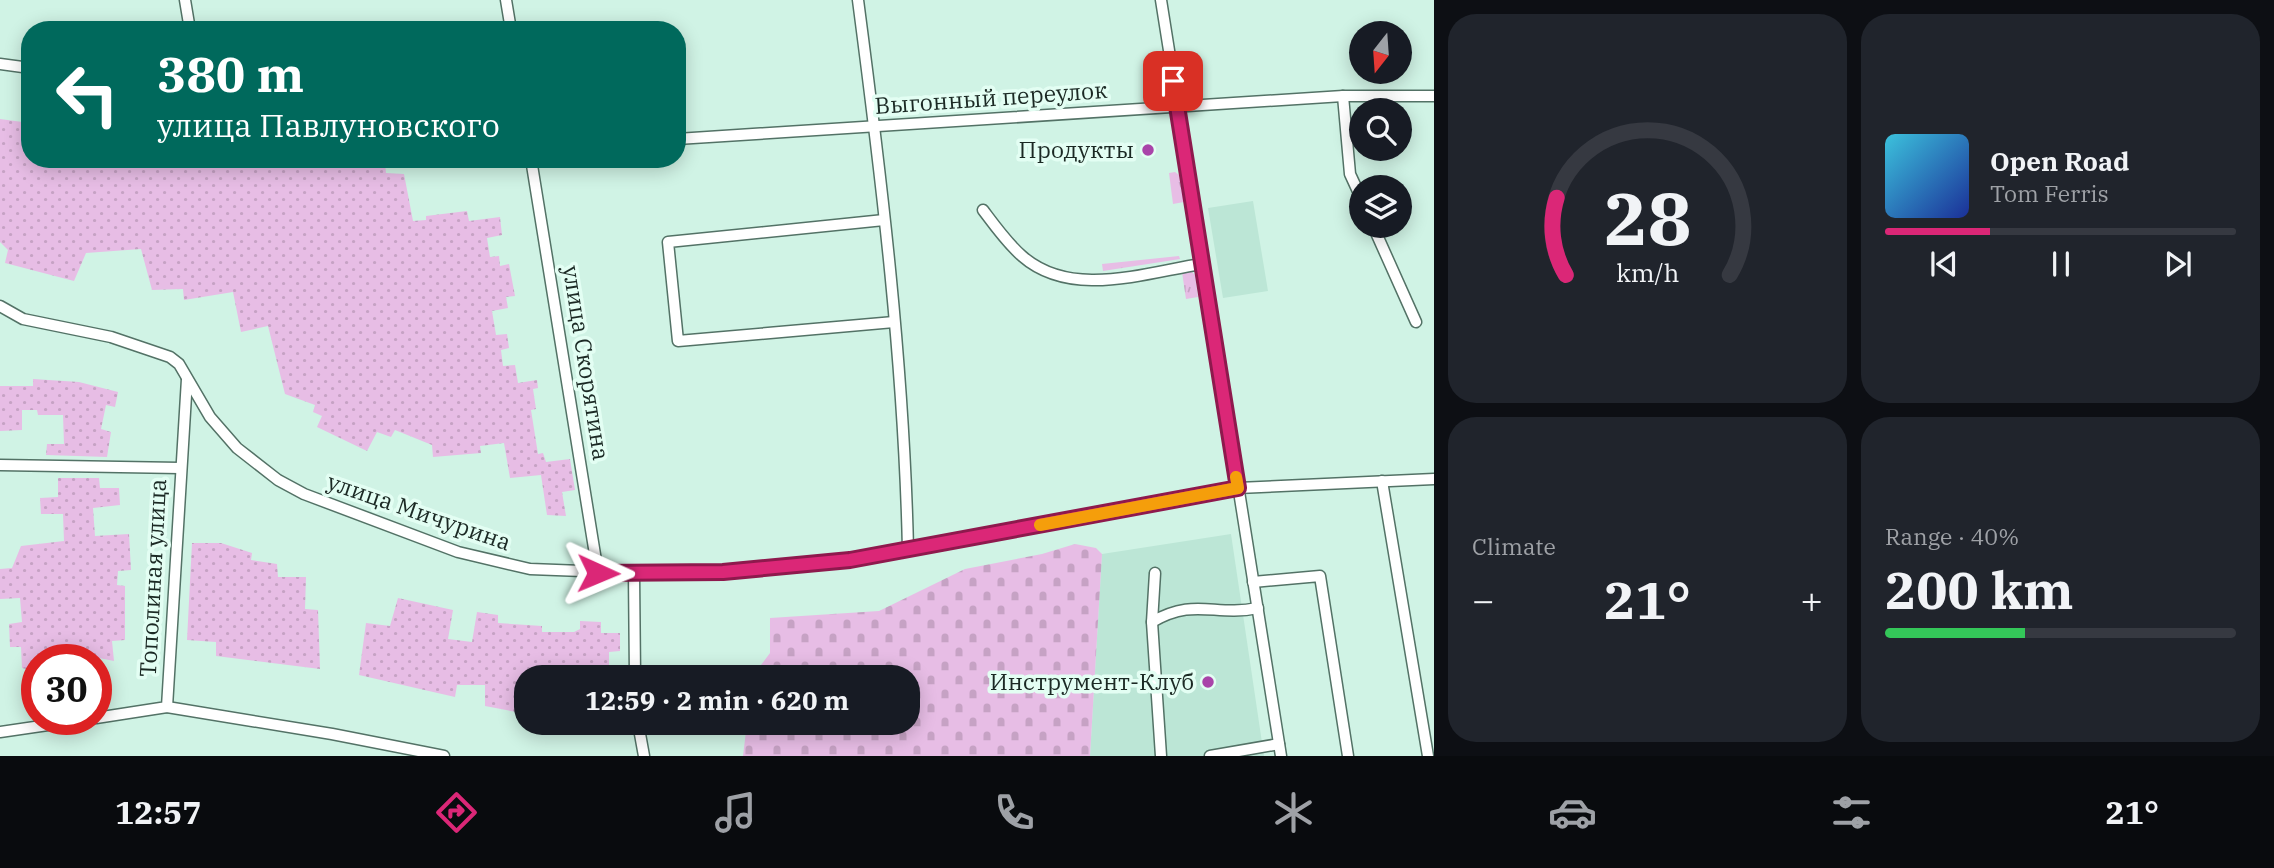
<!DOCTYPE html>
<html lang="en">
<head>
<meta charset="utf-8">
<style>
	body { margin:0; font-family:"IBM Plex Serif",serif; background:#20242c; color:#f1f3f6; height:100vh; display:flex; flex-direction:column; font-size:26px; white-space:nowrap }
	* { box-sizing:border-box; margin:0 }
	p { font-size:23px; color:#9ea1a6 }
	.icon { flex:none; width:38px; height:38px; fill:none; stroke:currentColor; stroke-width:2; stroke-linecap:round; stroke-linejoin:round }
	.map { position:relative; flex:1; overflow:hidden }
	.details { display:flex; flex-direction:column; gap:14px; padding:14px; background:#0d0f14; width:840px }
	.details>* { flex:none }
	.banner { position:absolute; left:21px; top:21px; width:665px; height:147px; border-radius:28px; box-shadow:0 4px 18px #0003; background:#00695c; color:#fff; overflow:hidden }
	.needle { width:46px; rotate:197deg }
	.buttons { position:absolute; left:1349px; top:21px; display:grid; gap:14px }
	.buttons a { display:grid; place-items:center; width:63px; height:63px; border-radius:50%; background:#171b24; box-shadow:0 4px 18px #0003; font-size:35px }
	.speed { position:absolute; left:21px; top:644px; display:flex; gap:14px; font-size:35px; font-weight:700; text-align:center }
	.speed>* { display:grid; place-content:center; width:91px; height:91px; border-radius:50%; background:#171b24; box-shadow:0 4px 18px #0003; line-height:1 }
	.speed .limit { border:10px solid #d22; background:#fff; color:#111 }
	.pin { position:absolute; display:grid; place-items:center; width:60px; height:60px; color:#fff; margin:-30px; border-radius:14px; box-shadow:0 4px 10px #0006 }
	.me { position:absolute; width:77px; margin:-38px; rotate:91deg; stroke-linejoin:round; filter:drop-shadow(0 0 5px #0008) }
	.turn { display:flex; align-items:center; gap:24px; height:147px; padding:0 21px; font-size:32px }
	.turn .icon { width:91px; height:91px; stroke-width:2.5 }
	.turn b { display:block; font-size:49px; line-height:60px }
	.big { font-size:52px; font-weight:700; line-height:1.1 }
	.details .card { flex:1; display:flex; flex-direction:column; justify-content:center; gap:10px; min-width:0; padding:0 24px; border-radius:28px; background:#20242c }
	.details .dial { align-items:center; gap:0 }
	.dial svg { height:182px; overflow:visible; fill:none; stroke:#363941; stroke-width:7; stroke-linecap:round; text-anchor:middle }
	.dial text { fill:#f1f3f6; stroke:none }
	.song { display:flex; align-items:center; gap:21px }
	.cover { width:84px; height:84px; border-radius:10px; background:linear-gradient(135deg,hsl(190 70% 55%),hsl(230 70% 35%)) }
	.played { height:7px; border-radius:4px; background:linear-gradient(90deg,#db2777 30%,#363941 30%) }
	.keys { display:flex; justify-content:space-around; direction:ltr }
	.heat { display:flex; justify-content:space-between; align-items:center; font-size:38px; direction:ltr }
	.charge { height:10px; border-radius:5px; background:linear-gradient(90deg,#34c759 40%,#363941 0) }
	.details .tiles { flex:1; display:grid; gap:14px; grid-template-columns:repeat(2,1fr) }
	.trip { position:absolute; left:514px; top:665px; width:406px; height:70px; border-radius:28px; background:#171b24; box-shadow:0 4px 18px #0003; font-weight:700; line-height:70px; text-align:center }
	.tabs { display:flex; height:112px; justify-content:space-around; align-items:center; background:#090b0e; color:#9ea1a6 }
	.tabs .icon { width:49px; height:49px }
	.tabs .on { color:#db2777 }
	.tabs b { font-size:32px; color:#f1f3f6 }
	main { display:flex; flex:1; min-height:0 }
	.map>svg:first-child { display:block }
</style>
</head>
<body>
<main>
<div class="map">
<svg width="1434" height="756" viewBox="0 0 1434 756">
	<defs>
		<pattern id="grass-tufts" width="24" height="20" patternUnits="userSpaceOnUse" patternTransform="scale(1.75)"><rect width="24" height="20" fill="#e7bde5"/><path d="M3 7l-1-3M5 7V3M7 7l1-3M15 17l-1-3M17 17v-4M19 17l1-3" fill="none" stroke="#c6a2c4"/></pattern>
		<pattern id="cemetery-stones" width="16" height="16" patternUnits="userSpaceOnUse" patternTransform="scale(1.75)"><rect width="16" height="16" fill="#e7bde5"/><path d="M2 7V4a2 2 0 0 1 4 0v3zM10 15v-3a2 2 0 0 1 4 0v3z" fill="#c6a2c4"/></pattern>
		<pattern id="garden-dots" width="8" height="8" patternUnits="userSpaceOnUse" patternTransform="scale(1.75)"><rect width="8" height="8" fill="#e7bde5"/><path d="M2 2h.1M6 6h.1" fill="none" stroke="#c6a2c4" stroke-width="1.8" stroke-linecap="round"/></pattern>
	</defs>
	<rect width="100%" height="100%" fill="#d0f3e5"/>
	<g fill="#bce6d6">
		<path d="M1253 201 1268 291 1223 298 1208 208Z"/>
		<path d="M1231 534 1264 756H1090L1102 554Z"/>
	</g>
	<g fill="url(#grass-tufts)">
		<path d="M1175 172 1179 175 1184 202 1173 204 1169 173Z"/>
		<path d="M1179 256 1180 259 1103 271 1102 264Z"/>
		<path d="M1190 270 1195 275 1198 297 1186 299 1182 272 1100 286V283Z"/>
	</g>
	<path fill="url(#cemetery-stones)" d="M1075 544 1096 548 1102 554 1090 756H743L747 723H908V677H752L770 653V618L879 611 965 569 1042 554Z"/>
	<g fill="url(#garden-dots)">
		<path d="M0 119 30 123V159H349L385 163 386 173 404 174 413 221 426 220V216L467 211 469 221 500 217 502 235 487 238 490 257 499 256 500 266 509 264 515 296 506 297 508 308 492 311 496 335 507 334 509 348 501 350 503 366 515 365 518 383 537 380 538 388 533 389 536 409 531 410 538 454 543 453 546 462 570 459 575 490 562 492 566 516 547 515 541 475 510 478 504 443 480 446 481 453 433 457 432 445 395 430 391 437 377 432 367 451 317 427 322 416 313 412 315 405 285 394 268 326 241 332 233 292 184 300 183 289 152 290 141 249 86 253 74 281 5 263 8 250 0 242Z"/>
		<path d="M33 379 79 382 118 392 115 407 106 405 101 429 111 432 107 457 46 455 47 444H64L63 415H38L37 410H22V430L0 431V386H33Z"/>
		<path d="M58 478H99L100 488H119L120 505 93 508 95 536 129 534 131 570 118 571 117 585 125 586V640L112 641 114 661 94 657 90 660H37V672L22 668 21 647H10L9 624 22 622 20 598 0 599V569L12 568 21 546 64 541 63 514H41L40 498 58 497Z"/>
		<path d="M192 543H221L252 553 251 560 277 564 278 577H306L305 609 318 610 320 669 216 656V642L187 640Z"/>
		<path d="M398 598 453 610 448 639 472 642 477 612 498 615V623L542 626V632H574L580 629V621L601 622V633H620V651L609 652V677H527V714L485 706V685H457L455 697 359 675 366 623 390 626Z"/>
	</g>
	<g fill="none" stroke-linecap="round" stroke-linejoin="round">
		<defs>
			<g id="minor">
				<path d="M185 0 190 30"/>
				<path d="M506 0 511 30"/>
				<path d="M858 0C882 183 904 366 908 550"/>
				<path d="M1161 0 1281 756"/>
				<path d="M0 64 30 68"/>
				<path d="M1343 96 1350 174 1362 200"/>
				<path d="M677 139 1343 96H1434"/>
				<path d="M531 159 598 573"/>
				<path d="M983 210C995 226 1007 243 1022 256 1071 299 1144 273 1201 264"/>
				<path d="M884 220 668 242 678 341 894 322"/>
				<path d="M1373 226 1416 322"/>
				<path d="M0 306 23 319 111 337 170 357 179 364 210 417 237 448 278 480 304 494 458 552 530 569 661 574 815 565 964 540 1238 488 1434 479"/>
				<path d="M0 465 180 468"/>
				<path d="M1382 481 1428 756"/>
				<path d="M1155 573 1152 622C1195 597 1214 617 1258 608"/>
				<path d="M634 574 635 677"/>
				<path d="M1253 582 1320 576 1348 756"/>
				<path d="M1152 622 1161 756"/>
				<path d="M167 707 332 734 444 756"/>
				<path d="M96 718 167 707 187 379"/>
				<path d="M638 723 644 756"/>
				<path d="M0 732 89 719"/>
				<path d="M1210 756 1279 744"/>
			</g>
		</defs>
		<use href="#minor" stroke="#537266" stroke-width="13"/>
		<use href="#minor" stroke="#fff" stroke-width="10"/>
	</g>
	<g fill="none" stroke-linecap="round" stroke-linejoin="round">
		<defs>
			<path id="route" d="M598 573 723 572 850 560 1238 488 1173 81"/>
		</defs>
		<use href="#route" stroke="#8e194d" stroke-width="18"/>
		<use href="#route" stroke="#db2777" stroke-width="12"/>
		<path stroke="#f59e0b" stroke-width="12" d="M1040 525 1238 488 1236 477"/>
	</g>
	<g fill="#a944a9" stroke="#e3fef3" stroke-width="2.5">
		<circle cx="1148" cy="150" r="7"/>
		<circle cx="1208" cy="682" r="7"/>
	</g>
	<g text-anchor="middle" stroke-width="7" stroke-linejoin="round" paint-order="stroke">
		<g font-size="23" fill="#1b2924" stroke="#e3fef3">
			<text transform="translate(991 98) rotate(-4)" y="8">Выгонный переулок</text>
			<text transform="translate(586 363) rotate(81)" y="8">улица Скорятина</text>
			<text transform="translate(419 512) rotate(19)" y="8">улица Мичурина</text>
			<text transform="translate(153 578) rotate(-87)" y="8">Тополиная улица</text>
		</g>
		<g font-size="23" fill="#1b2924" stroke="#e3fef3" text-anchor="end">
			<text x="1134" y="158">Продукты</text>
			<text x="1194" y="690">Инструмент-Клуб</text>
		</g>
	</g>
</svg>
<div class="buttons">
<a><svg class="needle" viewBox="-14 -14 28 28"><path d="M0-13l5 13h-10z" fill="#e53935"/><path d="M0 13l5-13h-10z" fill="#9ea1a6"/></svg></a>
<a><svg class="icon" aria-label="search" viewBox="0 0 24 24"><circle cx="10" cy="10" r="6"/><path d="M15 15l6 6"/></svg></a>
<a><svg class="icon" aria-label="layers" viewBox="0 0 24 24"><path d="M12 4l9 5-9 5-9-5zM3 14l9 5 9-5"/></svg></a>
</div>
<div class="speed"><div class="limit">30</div></div>
<div class="pin" style="left:1173px;top:81px;background:#d93025"><svg class="icon" aria-label="arrive" viewBox="0 0 24 24"><path d="M6 21V4h12l-3 4 3 4H6"/></svg></div>
<svg class="me" style="left:598px;top:573px" viewBox="-20 -20 40 40"><path d="M0-17L14 15 0 8-14 15z" fill="#db2777" stroke="#fff" stroke-width="4"/></svg>
<div class="trip">12:59 · 2 min · 620 m</div>
<div class="banner">
<div class="turn"><svg class="icon" aria-label="left" viewBox="0 0 24 24"><path d="M17 20v-9H6M10 6l-5 5 5 5"/></svg><div><b>380 m</b>улица Павлуновского</div></div>
</div>
</div>
<section class="details">
<div class="tiles">
<div class="card dial"><svg viewBox="0 0 100 80">
<path d="M14 69A42 42 0 1 1 86 69"/>
<path d="M14 69A42 42 0 0 1 10 35" stroke="#db2777"/>
<text x="50" y="56" font-size="32" font-weight="700">28</text>
<text x="50" y="72" font-size="11">km/h</text>
</svg></div>
<div class="card">
<div class="song"><i class="cover"></i><div><b>Open Road</b><p>Tom Ferris</p></div></div>
<div class="played"></div>
<div class="keys"><svg class="icon" aria-label="previous" viewBox="0 0 24 24"><path d="M18 5L8 12l10 7zM5 5v14"/></svg><svg class="icon" aria-label="pause" viewBox="0 0 24 24"><path d="M8 5v14M16 5v14"/></svg><svg class="icon" aria-label="next" viewBox="0 0 24 24"><path d="M6 5l10 7-10 7zM19 5v14"/></svg></div>
</div>
<div class="card"><p>Climate</p>
<div class="heat"><a>−</a><b class="big">21°</b><a>+</a></div>
</div>
<div class="card"><p>Range · 40%</p><b class="big">200 km</b><div class="charge"></div></div>
</div>
</section>
</main>
<nav class="tabs">
<b>12:57</b>
<svg class="icon on" aria-label="directions" viewBox="0 0 24 24"><path d="M12 3l9 9-9 9-9-9zM9 14v-3h6M13 9l2 2-2 2"/></svg>
<svg class="icon" aria-label="music" viewBox="0 0 24 24"><path d="M9 18V5l10-2v13"/><circle cx="6" cy="18" r="3"/><circle cx="16" cy="16" r="3"/></svg>
<svg class="icon" aria-label="phone" viewBox="0 0 24 24"><path d="M5 4h4l2 5-3 2q2 4 5 5l2-3 5 2v4C11 20 4 13 5 4z"/></svg>
<svg class="icon" aria-label="climate" viewBox="0 0 24 24"><path d="M12 3v18M4 7l16 10M4 17L20 7"/></svg>
<svg class="icon" aria-label="car" viewBox="0 0 24 24"><path d="M5 17H2v-5l4-1 3-4h7l3 4 3 1v5h-3M9 17h6M6 11h13"/><circle cx="7" cy="17" r="2"/><circle cx="17" cy="17" r="2"/></svg>
<svg class="icon" aria-label="filters" viewBox="0 0 24 24"><path d="M4 7h16M4 17h16"/><circle cx="9" cy="7" r="2"/><circle cx="15" cy="17" r="2"/></svg>
<b>21°</b>
</nav>
</body>
</html>
